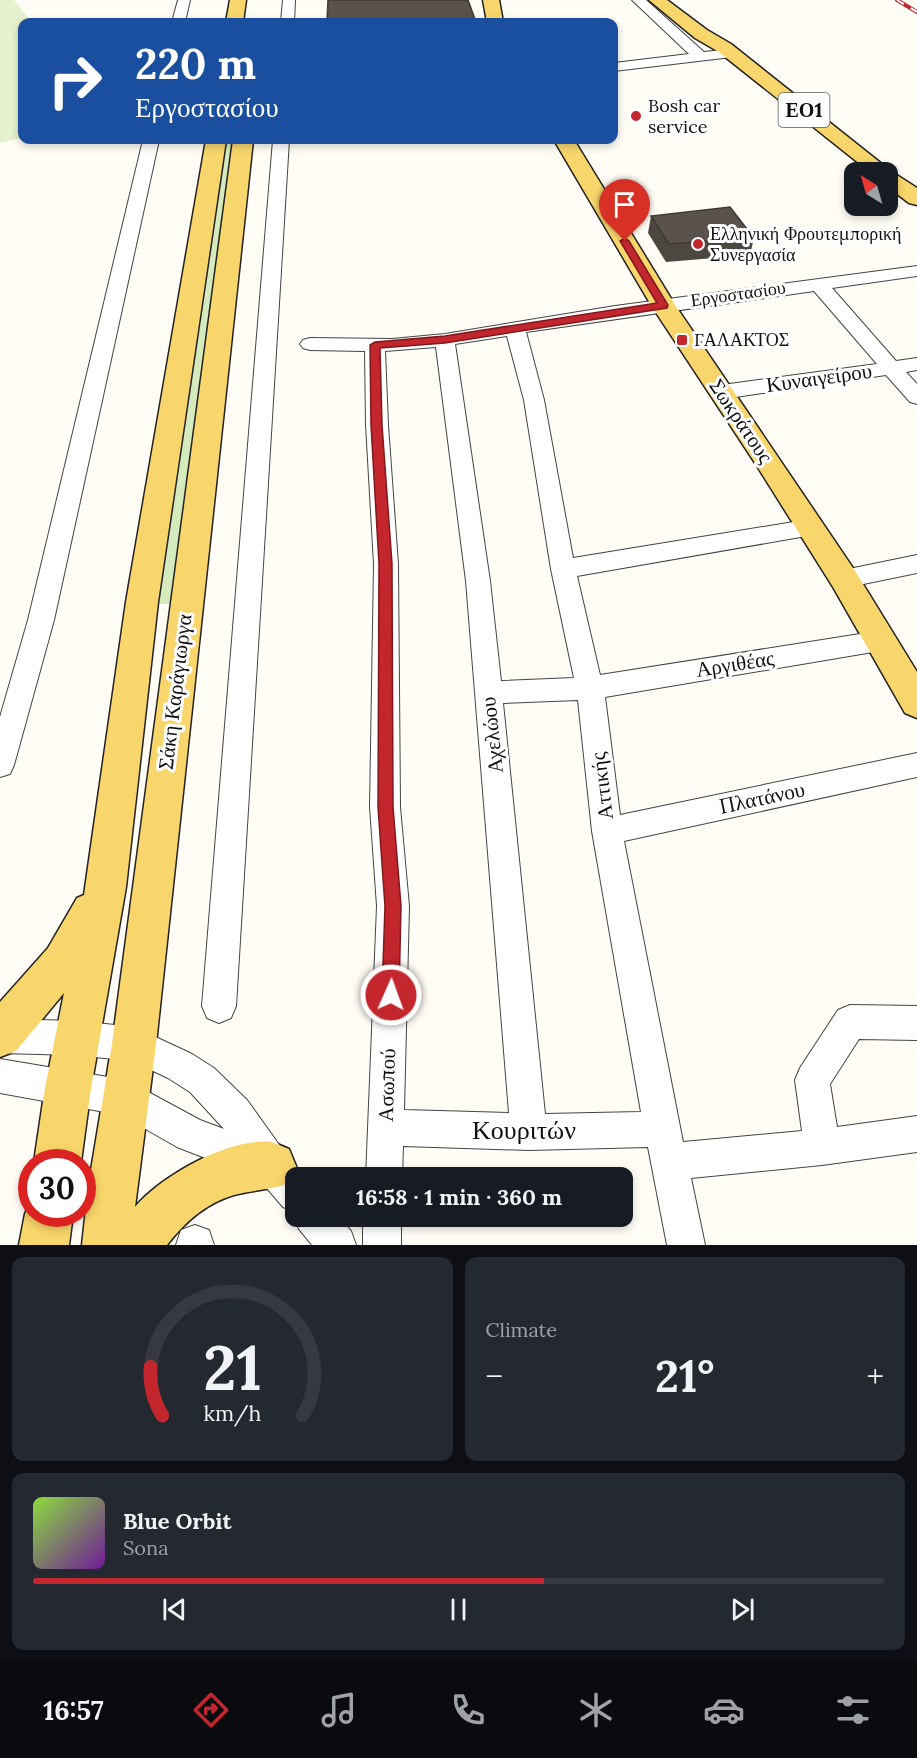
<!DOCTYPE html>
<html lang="en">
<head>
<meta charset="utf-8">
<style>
	body { margin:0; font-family:Lora,serif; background:#242831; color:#f1f3f6; height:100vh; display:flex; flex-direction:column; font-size:22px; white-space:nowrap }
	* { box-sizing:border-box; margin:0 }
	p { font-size:20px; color:#9ea1a6 }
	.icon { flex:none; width:33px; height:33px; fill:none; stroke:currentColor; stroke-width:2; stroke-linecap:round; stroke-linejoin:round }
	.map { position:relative; height:1245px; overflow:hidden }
	.details { display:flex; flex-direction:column; gap:12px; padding:12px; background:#0d0f14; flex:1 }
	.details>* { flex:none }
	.top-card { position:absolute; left:18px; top:18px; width:600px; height:126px; border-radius:12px; box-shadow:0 3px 9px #0003; background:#1a4fa0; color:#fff; overflow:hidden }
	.needle { width:39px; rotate:323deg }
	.tools { position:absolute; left:844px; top:162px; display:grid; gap:12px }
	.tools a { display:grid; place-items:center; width:54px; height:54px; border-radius:12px; background:#171b24; box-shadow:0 3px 9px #0003; font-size:30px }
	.speed { position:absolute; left:18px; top:1149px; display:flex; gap:12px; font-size:30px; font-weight:700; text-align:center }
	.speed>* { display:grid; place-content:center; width:78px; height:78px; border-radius:50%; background:#171b24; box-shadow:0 3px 9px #0003; line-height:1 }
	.speed .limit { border:9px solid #d22; background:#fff; color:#111 }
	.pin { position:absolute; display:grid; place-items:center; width:51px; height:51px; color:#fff; margin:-62px -26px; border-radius:50% 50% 50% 0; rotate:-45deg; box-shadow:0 0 6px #0007 }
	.pin .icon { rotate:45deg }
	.me { position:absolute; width:66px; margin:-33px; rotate:2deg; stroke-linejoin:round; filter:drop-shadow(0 0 4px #0008) }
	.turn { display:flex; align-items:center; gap:21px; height:126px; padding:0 18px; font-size:27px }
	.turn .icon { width:78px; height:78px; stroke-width:2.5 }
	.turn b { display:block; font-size:42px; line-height:51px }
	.big { font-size:45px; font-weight:700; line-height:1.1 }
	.details .card { flex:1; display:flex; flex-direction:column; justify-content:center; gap:9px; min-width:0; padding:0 21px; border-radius:12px; background:#242831 }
	.details .dial { align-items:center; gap:0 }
	.dial svg { height:156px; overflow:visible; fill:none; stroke:#363941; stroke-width:7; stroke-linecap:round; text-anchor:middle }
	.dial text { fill:#f1f3f6; stroke:none }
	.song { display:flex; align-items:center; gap:18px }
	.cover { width:72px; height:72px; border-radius:9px; background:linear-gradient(135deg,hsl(90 70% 55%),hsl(280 70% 35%)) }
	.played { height:6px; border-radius:3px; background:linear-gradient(90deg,#c4262e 60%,#363941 60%) }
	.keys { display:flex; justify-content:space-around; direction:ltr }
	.heat { display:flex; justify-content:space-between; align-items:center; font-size:33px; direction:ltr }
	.details .tiles { flex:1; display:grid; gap:12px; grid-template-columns:1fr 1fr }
	.card:last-child { grid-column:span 2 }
	.trip { position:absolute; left:285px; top:1167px; width:348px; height:60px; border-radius:12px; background:#171b24; box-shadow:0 3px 9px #0003; font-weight:700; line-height:60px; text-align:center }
	.menu { display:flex; height:96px; justify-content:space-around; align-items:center; background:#090b0e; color:#9ea1a6 }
	.menu .icon { width:42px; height:42px }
	.menu .active { color:#c4262e }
	.menu b { font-size:27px; color:#f1f3f6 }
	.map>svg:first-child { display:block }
</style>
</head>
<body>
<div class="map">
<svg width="917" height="1245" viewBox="0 0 917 1245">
	<rect width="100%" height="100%" fill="#fffdf5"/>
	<path fill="#d5ebbd" d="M225 140H232L171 604H157Z"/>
	<path fill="#e6f2cf" d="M0 0H14L31 22H22V138L0 143Z"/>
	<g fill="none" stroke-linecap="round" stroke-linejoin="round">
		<defs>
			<g id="minor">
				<path d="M178 0H190L185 22H172Z"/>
				<path d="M283 0H295L294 22H281Z"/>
				<path d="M632 0H646L704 52 732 49 739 53 732 57 614 71V63L689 54Z"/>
				<path d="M143 140H159L54 620 14 765 10 774 0 777V717L28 620Z"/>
				<path d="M273 140H289L236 1006 231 1018 219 1023 207 1018 202 1006Z"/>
				<path d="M917 266V276L832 288 896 361 917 358V370L906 372 917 384V404L910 402 886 375 722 399 715 397 712 392 715 387 722 385 877 364 814 291 526 332 544 400 573 558 812 519 820 521 824 527 820 533 812 535 577 576 600 675 879 631 888 634 892 641 888 648 879 651 605 697 620 815 917 753V777L624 841 683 1142 802 1131 795 1080 800 1068 838 1010 850 1005 917 1006V1040L859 1039 830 1084 837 1127 917 1116V1152L822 1165 691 1178 705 1245H667L648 1147 529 1150 403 1146 402 1178H366L377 906 370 807 374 564 366 425 365 351 310 350 303 348 300 344 303 340 310 338 392 339 445 334 615 306ZM507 336 524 400 551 569 574 678 501 681 490 581 455 344ZM436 347 466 581 509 1113 404 1110 409 906 400 807 398 564 388 425 385 351ZM578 700 592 831 641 1112 545 1114 503 703Z"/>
				<path d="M917 555V573L844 588 835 586 832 579 835 572 844 570Z"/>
				<path d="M0 1019 77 1021 134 1027 192 1054 214 1068 247 1100 285 1153 306 1178H296V1216H337L351 1231 356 1245H312L299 1229 293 1216 295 1212 283 1207 259 1179 177 1147 121 1115 0 1093V1059L126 1080 200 1120 224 1129 190 1092 168 1078 132 1061 77 1055 0 1053Z"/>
				<rect x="363" y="1216" width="38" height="29"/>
				<path d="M195 1225 209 1230 214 1245H176L181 1230Z"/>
			</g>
			<g id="major">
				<path d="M230 0H246L243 22H226Z"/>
				<path d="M483 0H499L503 22H487Z"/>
				<path d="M649 0H667L707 30 731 44 892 172 917 188V205L909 203 888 187V172H870L719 52 695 38Z"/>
				<path d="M206 140H226L158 602 126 887 91 1088 81 1162H34L45 1088 64 993 16 1051 0 1057V1002L48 948 77 898 84 895 126 602Z"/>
				<path d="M233 140H253L156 1044 135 1207C161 1176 229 1137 271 1142 277 1143 283 1147 289 1149L296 1166 289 1183C271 1190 253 1190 234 1195 206 1203 184 1223 167 1245H82L89 1182 112 1044Z"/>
				<path d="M554 140H574L675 305 855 571 917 672V718L905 713 833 587 757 466 651 305Z"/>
				<path d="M32 1197V1214H73L69 1245H19L25 1214Z"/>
			</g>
		</defs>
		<use href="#minor" stroke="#444" stroke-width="2"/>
		<use href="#major" stroke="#222" stroke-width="3"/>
		<use href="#minor" fill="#fff" fill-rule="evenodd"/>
		<use href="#major" fill="#f9d66b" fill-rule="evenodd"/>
		<defs>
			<path id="rail" d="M897 0 917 12"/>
		</defs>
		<use href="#rail" stroke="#c4262e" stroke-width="4"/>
		<use href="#rail" stroke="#fff" stroke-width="2" stroke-dasharray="8" stroke-linecap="butt"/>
	</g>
	<path fill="#4d4742" d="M651 216 754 238 750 255 666 262 648 233Z"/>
	<g fill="#5a524d" stroke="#3f3936" stroke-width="1.5">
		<path d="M328 0H468L476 22H327Z"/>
		<path d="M730 207 754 238 669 244 651 216Z"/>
	</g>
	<path fill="#c4262e" stroke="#7f191e" stroke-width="1.5" d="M625 238 629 241 668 305 667 308 445 343 380 348 382 425 392 564 393 807 401 906 399 995 397 1001 391 1004 384 1001 382 995 385 906 378 807 379 564 371 425 370 345 375 342 445 336 657 303 620 241Z"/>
	<g fill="#c4262e" stroke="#fff" stroke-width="2">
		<circle cx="636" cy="116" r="6"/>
		<circle cx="698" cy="244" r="6"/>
		<rect x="676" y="334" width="12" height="12" rx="3"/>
	</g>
	<g text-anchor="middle" stroke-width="6" stroke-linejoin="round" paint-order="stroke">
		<g font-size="18" fill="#111" stroke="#fff" text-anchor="start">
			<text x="648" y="112">Bosh car<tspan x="648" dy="21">service</tspan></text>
			<text x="710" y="240">Ελληνική Φρουτεμπορική<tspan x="710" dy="21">Συνεργασία</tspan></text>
			<text x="694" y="346">ΓΑΛΑΚΤΟΣ</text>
		</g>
		<g font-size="18" fill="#111" stroke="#fff">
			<text transform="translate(738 294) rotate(-8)" y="6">Εργοστασίου</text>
		</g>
		<rect fill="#fff" stroke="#585858" stroke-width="1.5" x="778.5" y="93" width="51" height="34" rx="4.5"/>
		<g font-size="20" font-weight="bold" fill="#111">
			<text x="804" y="117">ΕΟ1</text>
		</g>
		<g font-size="21" fill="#111" stroke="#fff">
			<text transform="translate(819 378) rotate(-8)" y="7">Κυναιγείρου</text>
			<text transform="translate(741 421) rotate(56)" y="7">Σωκράτους</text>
			<text transform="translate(735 664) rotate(-9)" y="7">Αργιθέας</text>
			<text transform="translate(175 692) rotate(-83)" y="7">Σάκη Καράγιωργα</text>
			<text transform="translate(492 735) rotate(-96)" y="7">Αχελώου</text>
			<text transform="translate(602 786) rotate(-97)" y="7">Αττικής</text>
			<text transform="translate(762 798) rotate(-12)" y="7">Πλατάνου</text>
			<text transform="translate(387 1085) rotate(-88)" y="7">Ασωπού</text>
		</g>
		<g font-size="26" fill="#111" stroke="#fff">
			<text x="524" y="1139">Κουριτών</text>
		</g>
	</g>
</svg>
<div class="tools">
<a><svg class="needle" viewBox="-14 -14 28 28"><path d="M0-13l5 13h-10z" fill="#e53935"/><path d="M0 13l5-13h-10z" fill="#9ea1a6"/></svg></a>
</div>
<div class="speed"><div class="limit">30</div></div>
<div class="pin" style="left:625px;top:241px;background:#d93025"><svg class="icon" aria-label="arrive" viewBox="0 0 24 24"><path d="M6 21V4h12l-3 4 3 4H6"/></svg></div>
<svg class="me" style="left:391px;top:995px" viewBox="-20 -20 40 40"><circle r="17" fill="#c4262e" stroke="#fff" stroke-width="3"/><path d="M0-11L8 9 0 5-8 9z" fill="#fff"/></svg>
<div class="trip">16:58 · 1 min · 360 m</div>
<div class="top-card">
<div class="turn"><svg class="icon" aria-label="right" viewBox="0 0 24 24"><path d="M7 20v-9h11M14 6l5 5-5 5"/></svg><div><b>220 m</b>Εργοστασίου</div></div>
</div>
</div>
<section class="details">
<div class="tiles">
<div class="card dial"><svg viewBox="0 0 100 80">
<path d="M14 69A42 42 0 1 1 86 69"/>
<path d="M14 69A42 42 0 0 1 8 44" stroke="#c4262e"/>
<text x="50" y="56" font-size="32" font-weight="700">21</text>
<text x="50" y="72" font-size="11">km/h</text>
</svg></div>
<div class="card"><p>Climate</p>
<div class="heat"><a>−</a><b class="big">21°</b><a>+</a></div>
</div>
<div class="card">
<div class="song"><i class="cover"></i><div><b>Blue Orbit</b><p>Sona</p></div></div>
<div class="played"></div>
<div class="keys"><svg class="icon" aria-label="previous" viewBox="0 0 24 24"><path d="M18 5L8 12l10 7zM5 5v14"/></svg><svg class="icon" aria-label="pause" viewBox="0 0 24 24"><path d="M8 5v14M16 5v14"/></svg><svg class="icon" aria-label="next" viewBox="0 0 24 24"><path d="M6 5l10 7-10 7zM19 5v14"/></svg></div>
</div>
</div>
</section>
<nav class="menu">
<b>16:57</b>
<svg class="icon active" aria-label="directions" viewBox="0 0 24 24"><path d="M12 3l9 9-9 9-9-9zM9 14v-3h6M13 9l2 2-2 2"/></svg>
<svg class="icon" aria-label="music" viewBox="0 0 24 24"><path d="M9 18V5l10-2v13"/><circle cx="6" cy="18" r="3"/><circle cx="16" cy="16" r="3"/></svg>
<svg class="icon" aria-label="phone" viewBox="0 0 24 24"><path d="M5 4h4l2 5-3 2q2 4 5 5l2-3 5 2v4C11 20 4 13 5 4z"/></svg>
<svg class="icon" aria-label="climate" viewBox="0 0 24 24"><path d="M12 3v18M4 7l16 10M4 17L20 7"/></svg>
<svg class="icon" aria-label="car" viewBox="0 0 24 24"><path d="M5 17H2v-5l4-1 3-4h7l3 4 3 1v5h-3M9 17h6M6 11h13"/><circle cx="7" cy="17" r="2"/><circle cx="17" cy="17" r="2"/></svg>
<svg class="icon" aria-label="filters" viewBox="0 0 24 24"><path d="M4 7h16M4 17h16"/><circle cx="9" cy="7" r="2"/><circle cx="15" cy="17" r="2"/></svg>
</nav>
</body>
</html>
